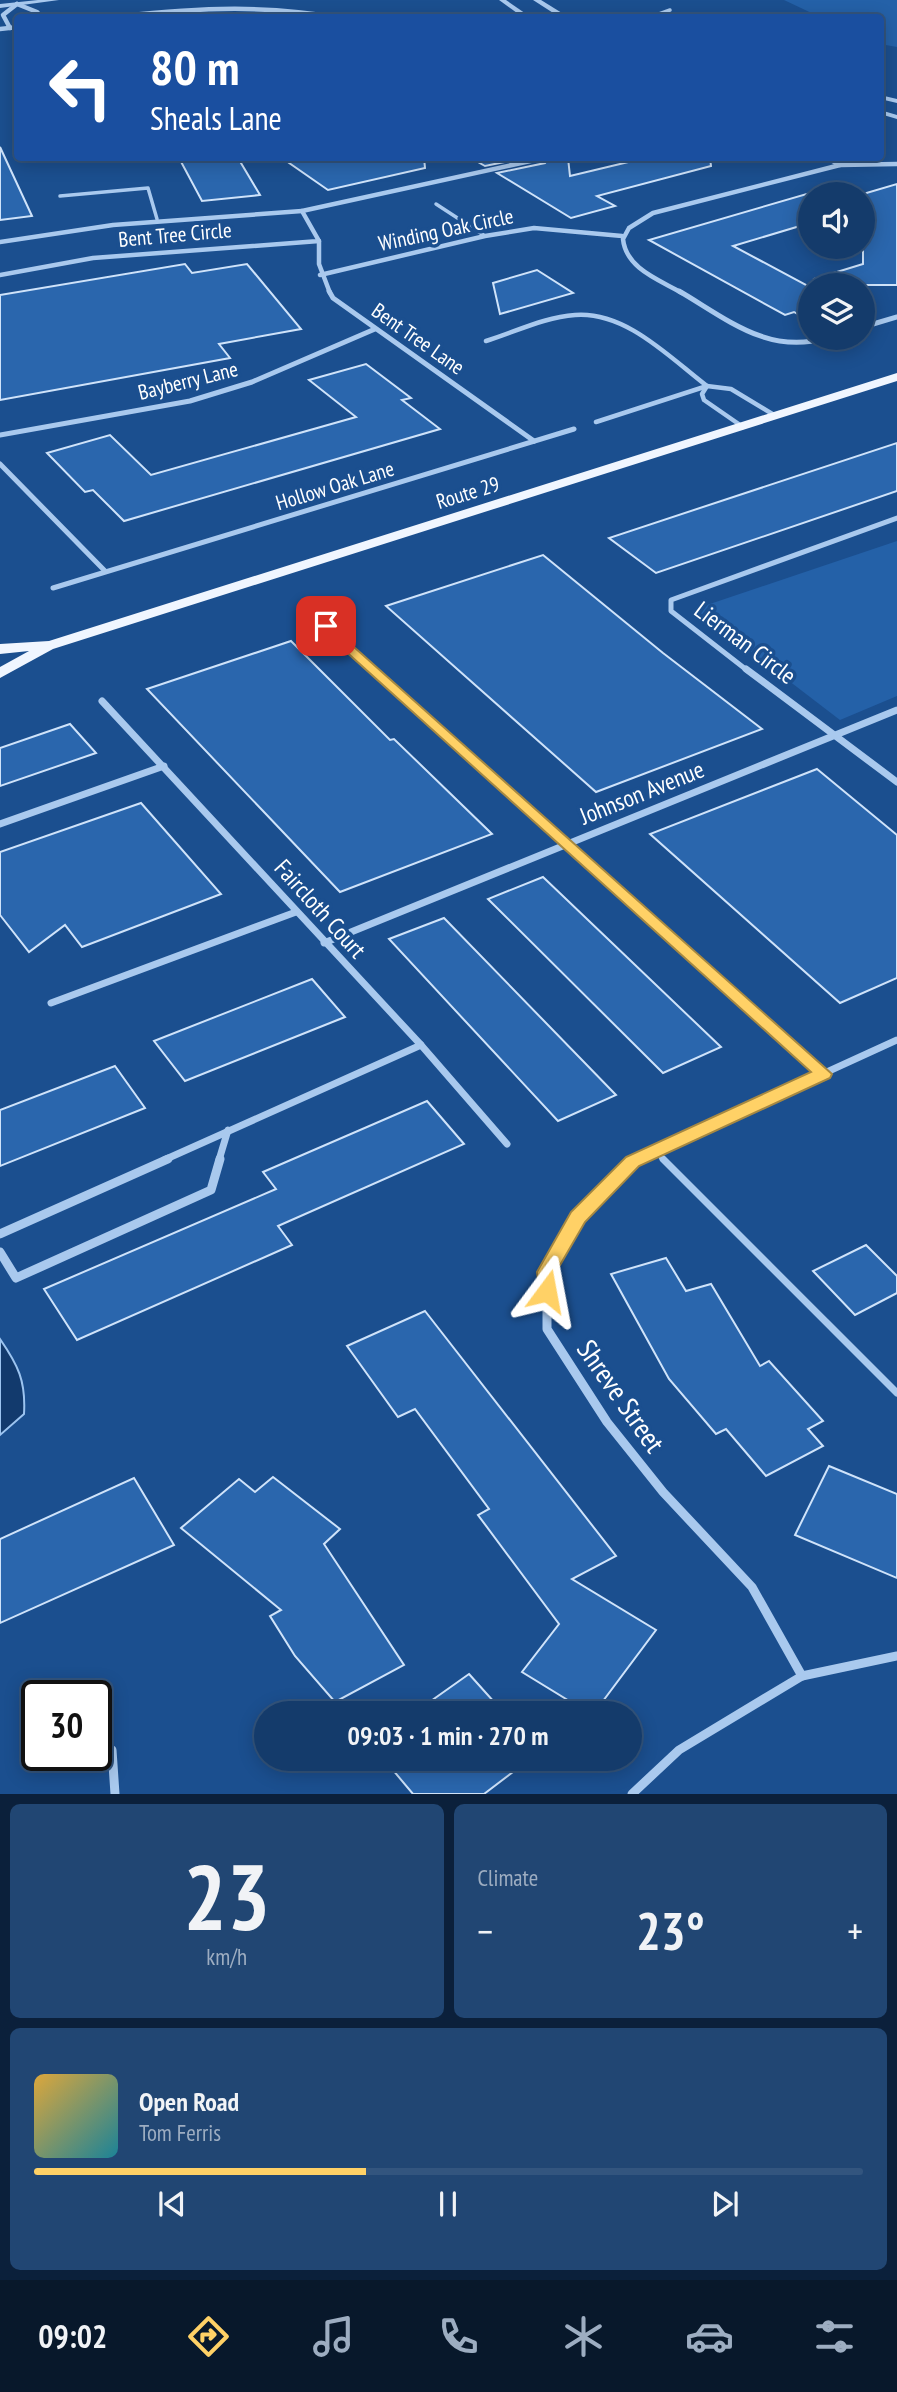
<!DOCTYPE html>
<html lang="en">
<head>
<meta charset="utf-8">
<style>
	body { margin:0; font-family:"PT Sans Narrow",sans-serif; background:#214673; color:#f1f3f6; height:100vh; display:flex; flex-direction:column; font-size:26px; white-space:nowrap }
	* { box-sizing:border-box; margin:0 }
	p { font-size:23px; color:#9dadc1 }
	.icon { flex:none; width:38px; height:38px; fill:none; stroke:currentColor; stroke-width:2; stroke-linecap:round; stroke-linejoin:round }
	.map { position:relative; height:1794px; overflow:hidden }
	.drawer { display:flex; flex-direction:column; gap:10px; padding:10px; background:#0b203b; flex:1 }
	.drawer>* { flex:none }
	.banner { position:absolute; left:14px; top:14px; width:870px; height:147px; border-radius:7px; box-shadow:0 4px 18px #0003,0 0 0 2px #33557e; background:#1a4fa0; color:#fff; overflow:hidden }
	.tools { position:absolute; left:798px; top:182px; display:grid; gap:14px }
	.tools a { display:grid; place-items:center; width:77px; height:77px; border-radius:50%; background:#143b6b; box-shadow:0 4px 18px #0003,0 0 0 2px #33557e; font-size:35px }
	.speed { position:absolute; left:21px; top:1680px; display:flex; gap:14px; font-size:35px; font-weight:700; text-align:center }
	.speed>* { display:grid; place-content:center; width:91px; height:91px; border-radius:50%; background:#143b6b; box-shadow:0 4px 18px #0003,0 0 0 2px #33557e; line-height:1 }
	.speed .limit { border:4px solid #111; border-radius:10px; background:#fff; color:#111 }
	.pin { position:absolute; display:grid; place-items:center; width:60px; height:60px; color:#fff; margin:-30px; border-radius:14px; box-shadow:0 4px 10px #0006 }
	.me { position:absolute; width:77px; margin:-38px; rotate:13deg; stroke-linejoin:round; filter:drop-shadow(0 0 5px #0008) }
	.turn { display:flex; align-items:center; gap:24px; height:147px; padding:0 21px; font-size:32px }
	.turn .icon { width:91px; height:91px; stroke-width:2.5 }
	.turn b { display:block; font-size:49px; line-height:60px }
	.big { font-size:52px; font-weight:800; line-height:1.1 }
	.drawer .card { flex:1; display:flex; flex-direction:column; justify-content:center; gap:10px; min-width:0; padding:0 24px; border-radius:10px; background:#214673 }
	.drawer .dial { align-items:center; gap:0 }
	.dial b { font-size:91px; line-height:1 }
	.song { display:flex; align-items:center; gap:21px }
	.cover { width:84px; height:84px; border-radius:10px; background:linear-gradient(135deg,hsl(40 70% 55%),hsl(190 70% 35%)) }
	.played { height:7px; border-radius:4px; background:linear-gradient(90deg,#ffd166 40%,#33557e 40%) }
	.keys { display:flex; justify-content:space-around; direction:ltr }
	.heat { display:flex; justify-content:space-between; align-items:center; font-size:38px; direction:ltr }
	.drawer .tiles { flex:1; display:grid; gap:10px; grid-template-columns:1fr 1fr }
	.card:last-child { grid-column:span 2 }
	.trip { position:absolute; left:254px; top:1701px; width:388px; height:70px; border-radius:35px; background:#143b6b; box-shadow:0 4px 18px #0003,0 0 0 2px #33557e; font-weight:800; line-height:70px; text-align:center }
	.menu { display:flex; height:112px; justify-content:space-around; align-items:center; background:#08182b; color:#9dadc1 }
	.menu .icon { width:49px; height:49px }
	.menu .selected { color:#ffd166 }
	.menu b { font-size:32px; color:#f1f3f6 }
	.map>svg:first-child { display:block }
</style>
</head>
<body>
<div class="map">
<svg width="897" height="1794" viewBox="0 0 897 1794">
	<rect width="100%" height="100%" fill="#1b4f8f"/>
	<g fill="#2461a8">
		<path d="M784 0H897V47L880 44V18L820 17Z"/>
		<path d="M897 541V696L840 720 695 609Z"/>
	</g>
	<path fill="#123a6d" stroke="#9cc4f0" stroke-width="2" d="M0 1339C18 1365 26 1381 24 1414L0 1435Z"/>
	<g fill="#2a66ad" stroke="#cfe3fa" stroke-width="2">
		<path d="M0 147 32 216 0 220Z"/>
		<path d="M179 158H238L260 195 202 201Z"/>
		<path d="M282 158H424L425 168 328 190Z"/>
		<path d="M471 158H524L485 166Z"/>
		<path d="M549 158H568L570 176 645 158H710L711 166 597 196 615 206 571 218 497 173 545 163Z"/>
		<path d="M897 184V285H815L814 279 863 264V194Z"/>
		<path d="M810 193V223L733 246 810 287V321L794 312 785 315 649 240Z"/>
		<path d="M185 264 192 273 247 264 301 329 219 344 230 358 0 400V295Z"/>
		<path d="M537 270 573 293 500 314 493 283Z"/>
		<path d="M366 364 411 398 402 400 440 429 124 521 93 490 85 492 47 453 110 435 151 475 356 417 309 380Z"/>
		<path d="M897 443V491L656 573 609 538Z"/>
		<path d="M543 555 663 653 762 729 596 792 386 606Z"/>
		<path d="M291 641 390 740 394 739 492 834 340 892 147 689Z"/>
		<path d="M70 724 96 753 0 786V748Z"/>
		<path d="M817 769 897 835V978L840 1003 650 834Z"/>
		<path d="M141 803 221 894 82 947 65 925 29 952 0 915V852Z"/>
		<path d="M543 877 721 1047 663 1073 488 899Z"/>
		<path d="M444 918 616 1095 558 1121 389 939Z"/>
		<path d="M312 979 345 1017 185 1081 154 1041Z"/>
		<path d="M115 1066 145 1108 0 1166V1110Z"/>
		<path d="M427 1101 464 1144 278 1226 292 1245 77 1340 44 1289 276 1189 263 1172Z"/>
		<path d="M866 1245 897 1276V1293L855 1315 813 1271Z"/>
		<path d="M666 1258 686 1291 711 1284 760 1366 769 1361 823 1421 808 1429 823 1446 766 1476 726 1429 716 1434 669 1379 611 1274Z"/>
		<path d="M425 1311 616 1556 572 1579 656 1630 594 1713H589L522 1672 559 1624 478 1515 489 1509 415 1409 398 1417 347 1346Z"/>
		<path d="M829 1466 897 1494V1578L795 1535Z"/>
		<path d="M273 1477 340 1529 324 1544 404 1665 335 1702 295 1656 270 1616 281 1610 181 1528 239 1479 255 1492Z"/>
		<path d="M134 1478 174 1545 0 1623V1539Z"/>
		<path d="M469 1674 504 1713H414Z"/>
		<path d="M392 1759H530L484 1794H413L387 1763Z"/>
	</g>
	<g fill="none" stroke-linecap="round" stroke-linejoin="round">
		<g stroke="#a9c9ee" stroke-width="3.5">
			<path d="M648 18 670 10"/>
			<path d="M60 196 148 188 157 219"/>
			<path d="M436 204 485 236"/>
		</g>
		<g stroke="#a9c9ee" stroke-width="4.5">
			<path d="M486 341C515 332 545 317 575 315 626 311 670 358 707 386"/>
			<path d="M707 386 702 394 704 400 743 427"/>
			<path d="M596 422 707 386 731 389 774 415"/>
		</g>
		<path stroke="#a9c9ee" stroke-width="5" d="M655 1151 664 1160"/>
		<path stroke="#a9c9ee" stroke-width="7" d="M663 1159 897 1393"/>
		<g stroke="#a9c9ee" stroke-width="4.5">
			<path d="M17 4 37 12 42 18"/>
			<path d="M102 18C182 9 260 3 340 18"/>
			<path d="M10 28 3 15 17 4"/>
			<path d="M0 29 18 27"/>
			<path d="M827 158 840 165"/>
			<path d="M319 241V264L330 293"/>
			<path d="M0 242 113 225 302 211"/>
			<path d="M0 275 93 258 319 241 302 211 544 158"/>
			<path d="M320 275 485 236 534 228 622 236"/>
			<path d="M682 293C660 280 626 269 623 239L629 228 653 213 840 165 897 164"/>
		</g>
		<g stroke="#a9c9ee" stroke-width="5">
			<path d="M329 291 333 298 534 441"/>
			<path d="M679 291C727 319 768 355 826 338"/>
			<path d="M863 327 897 317"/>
			<path d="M0 435 190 401 252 382 375 329"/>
			<path d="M0 464 105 571"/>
			<path d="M53 588 574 429"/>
			<path d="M326 626 376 671"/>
			<path d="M748 671 671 611V600L897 518"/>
		</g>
		<g stroke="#a9c9ee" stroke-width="7">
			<path d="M374 669 823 1074"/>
			<path d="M746 669 897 782"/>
			<path d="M102 701 421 1045 507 1144"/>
			<path d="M0 824 164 766"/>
			<path d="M324 943 897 710"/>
			<path d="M51 1003 296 912"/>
			<path d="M164 1160 421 1045"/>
			<path d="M219 1160 228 1130"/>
			<path d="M634 1160 897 1040"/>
		</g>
		<g stroke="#a9c9ee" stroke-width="9">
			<path d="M638 1159 578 1217 547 1272V1329L607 1422 663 1492 752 1587 802 1676"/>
			<path d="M0 1234 168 1159"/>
			<path d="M0 1252 16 1278 211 1190 220 1159"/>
			<path d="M112 1750 115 1794"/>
			<path d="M632 1794 679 1750 802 1676 897 1656"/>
		</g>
		<g fill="#a9c9ee" fill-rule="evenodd">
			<path d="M38 0H59L0 8V4Z"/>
			<path d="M499 0H506L532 18H524Z"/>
			<path d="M533 0H541L570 18H561Z"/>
			<path d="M880 95 897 99V103L880 99Z"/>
			<path d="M880 110 897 115V119L880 114Z"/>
		</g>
		<path fill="#f0f6ff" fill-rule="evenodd" d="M897 373V381L53 649 0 678V667L29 651 0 654V644L49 641Z"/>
	</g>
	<path fill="#ffd166" stroke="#a68842" stroke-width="2" d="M326 622 832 1074 830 1078 639 1166 585 1222 556 1272 554 1296H540L537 1272 571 1212 626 1157 811 1072 321 629 319 626Z"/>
	<g text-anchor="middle" stroke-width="7" stroke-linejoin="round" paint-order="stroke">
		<g font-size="21" fill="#fff" stroke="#1b4f8f">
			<text transform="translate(446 230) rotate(-12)" y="7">Winding Oak Circle</text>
			<text transform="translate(175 235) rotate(-5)" y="7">Bent Tree Circle</text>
			<text transform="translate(418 339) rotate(35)" y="7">Bent Tree Lane</text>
			<text transform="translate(188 381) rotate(-14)" y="7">Bayberry Lane</text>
			<text transform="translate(335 486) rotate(-17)" y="7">Hollow Oak Lane</text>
			<text transform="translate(468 493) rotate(-17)" y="7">Route 29</text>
		</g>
		<g font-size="24" fill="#fff" stroke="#1b4f8f">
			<text transform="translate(745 643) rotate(37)" y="8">Lierman Circle</text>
			<text transform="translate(642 793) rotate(-22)" y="8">Johnson Avenue</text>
			<text transform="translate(320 909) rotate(48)" y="8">Faircloth Court</text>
		</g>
		<g font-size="28" fill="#fff" stroke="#1b4f8f">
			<text transform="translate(621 1396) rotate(55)" y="10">Shreve Street</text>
		</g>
	</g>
</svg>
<div class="tools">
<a><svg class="icon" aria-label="sound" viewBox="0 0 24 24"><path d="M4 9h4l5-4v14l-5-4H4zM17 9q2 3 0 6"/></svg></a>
<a><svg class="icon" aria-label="layers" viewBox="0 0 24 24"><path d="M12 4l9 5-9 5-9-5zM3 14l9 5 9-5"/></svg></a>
</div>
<div class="speed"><div class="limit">30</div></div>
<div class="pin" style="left:326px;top:626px;background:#d93025"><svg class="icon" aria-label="arrive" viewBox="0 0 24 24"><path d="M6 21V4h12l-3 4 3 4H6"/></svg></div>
<svg class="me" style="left:547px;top:1291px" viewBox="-20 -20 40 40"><path d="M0-17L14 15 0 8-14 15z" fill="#ffd166" stroke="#fff" stroke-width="4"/></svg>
<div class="trip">09:03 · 1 min · 270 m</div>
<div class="banner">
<div class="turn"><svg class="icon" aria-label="left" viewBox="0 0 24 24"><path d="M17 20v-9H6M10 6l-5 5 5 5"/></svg><div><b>80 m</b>Sheals Lane</div></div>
</div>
</div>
<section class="drawer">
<div class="tiles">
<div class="card dial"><b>23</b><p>km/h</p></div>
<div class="card"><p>Climate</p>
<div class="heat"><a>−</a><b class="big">23°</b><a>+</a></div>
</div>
<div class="card">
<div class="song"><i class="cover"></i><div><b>Open Road</b><p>Tom Ferris</p></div></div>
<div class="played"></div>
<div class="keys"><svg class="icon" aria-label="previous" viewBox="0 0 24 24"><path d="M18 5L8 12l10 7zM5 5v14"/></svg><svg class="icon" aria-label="pause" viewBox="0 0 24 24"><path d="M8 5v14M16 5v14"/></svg><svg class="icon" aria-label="next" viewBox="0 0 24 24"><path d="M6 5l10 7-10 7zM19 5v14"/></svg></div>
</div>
</div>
</section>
<nav class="menu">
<b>09:02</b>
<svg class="icon selected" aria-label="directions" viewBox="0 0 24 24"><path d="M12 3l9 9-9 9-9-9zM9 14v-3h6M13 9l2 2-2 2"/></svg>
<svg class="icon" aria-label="music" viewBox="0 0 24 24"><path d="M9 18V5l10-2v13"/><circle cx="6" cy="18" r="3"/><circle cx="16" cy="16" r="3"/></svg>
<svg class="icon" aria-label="phone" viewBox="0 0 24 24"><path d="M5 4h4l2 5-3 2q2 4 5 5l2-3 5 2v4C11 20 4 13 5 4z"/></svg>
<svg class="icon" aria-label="climate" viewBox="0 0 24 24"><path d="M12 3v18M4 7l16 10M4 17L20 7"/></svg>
<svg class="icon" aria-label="car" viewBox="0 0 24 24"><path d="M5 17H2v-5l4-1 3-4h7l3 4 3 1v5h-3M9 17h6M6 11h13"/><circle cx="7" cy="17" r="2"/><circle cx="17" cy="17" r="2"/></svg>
<svg class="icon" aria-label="filters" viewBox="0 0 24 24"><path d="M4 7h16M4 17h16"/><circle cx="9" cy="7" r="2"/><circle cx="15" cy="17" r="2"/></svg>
</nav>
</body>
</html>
